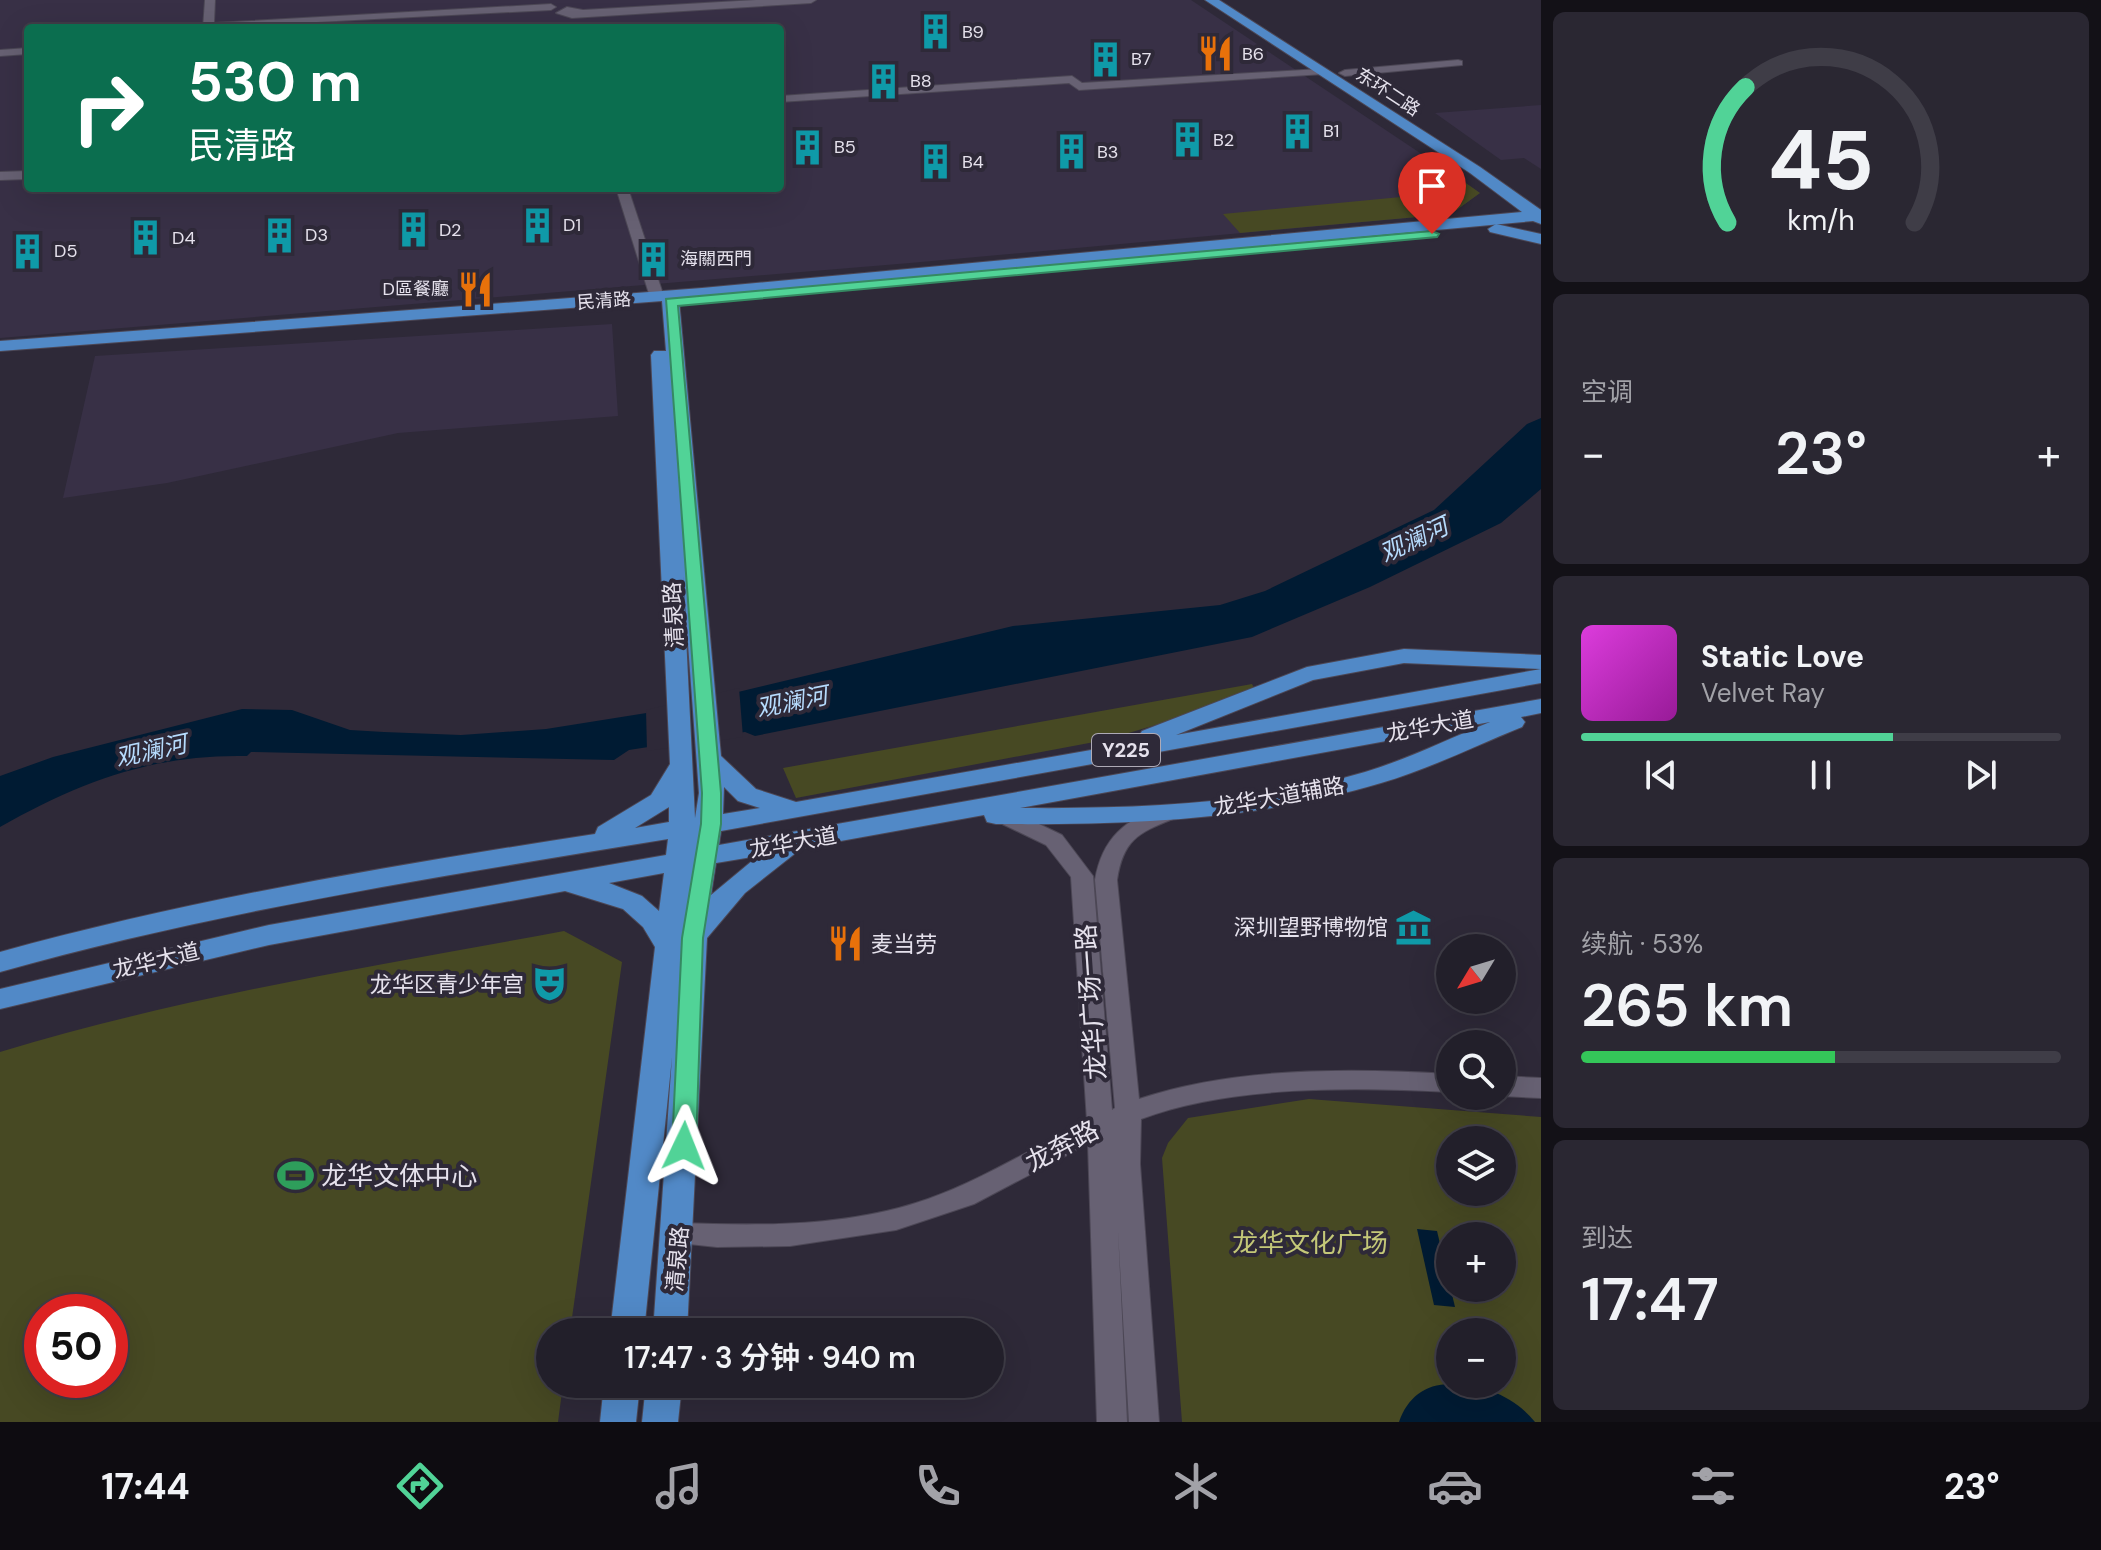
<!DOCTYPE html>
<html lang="zh">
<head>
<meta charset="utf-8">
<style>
	body { margin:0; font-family:"DM Sans","Noto Sans SC",sans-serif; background:#2a2732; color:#f1f3f6; height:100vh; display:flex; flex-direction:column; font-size:30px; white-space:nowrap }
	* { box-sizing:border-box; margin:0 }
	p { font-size:26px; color:#a2a2a8 }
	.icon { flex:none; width:44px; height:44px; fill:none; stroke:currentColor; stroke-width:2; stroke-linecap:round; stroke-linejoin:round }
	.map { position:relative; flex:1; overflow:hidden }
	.details { display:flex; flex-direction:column; gap:12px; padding:12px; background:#131117; width:560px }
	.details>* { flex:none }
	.hud { position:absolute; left:24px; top:24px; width:760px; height:168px; border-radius:8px; box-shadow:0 8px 32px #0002,0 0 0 2px #3f3d47; background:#0b6e4f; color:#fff; overflow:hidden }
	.needle { width:52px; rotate:232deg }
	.controls { position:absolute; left:1436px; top:934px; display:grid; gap:16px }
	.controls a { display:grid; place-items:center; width:80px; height:80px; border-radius:50%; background:#221f2a; box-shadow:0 8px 32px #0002,0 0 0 2px #3f3d47; font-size:40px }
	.speed { position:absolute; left:24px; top:1294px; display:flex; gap:16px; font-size:40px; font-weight:700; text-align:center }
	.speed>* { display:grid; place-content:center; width:104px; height:104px; border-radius:50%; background:#221f2a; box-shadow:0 8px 32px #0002,0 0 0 2px #3f3d47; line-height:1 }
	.speed .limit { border:12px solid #d22; background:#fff; color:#111 }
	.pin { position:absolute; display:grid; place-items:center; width:68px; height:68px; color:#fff; margin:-82px -34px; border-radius:50% 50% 50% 0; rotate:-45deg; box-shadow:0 0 8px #0007 }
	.pin .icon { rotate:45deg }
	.me { position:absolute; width:88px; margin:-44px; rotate:2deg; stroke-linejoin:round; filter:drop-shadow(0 0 6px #0008) }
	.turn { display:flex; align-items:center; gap:28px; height:168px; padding:0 32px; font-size:36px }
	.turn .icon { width:104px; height:104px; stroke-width:2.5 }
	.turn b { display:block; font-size:56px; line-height:68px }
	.big { font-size:60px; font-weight:600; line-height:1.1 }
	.details .card { flex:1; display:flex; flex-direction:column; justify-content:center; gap:12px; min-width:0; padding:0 28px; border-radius:12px; background:#2a2732 }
	.details .dial { align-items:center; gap:0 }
	.dial svg { height:208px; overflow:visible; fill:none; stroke:#3f3d47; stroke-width:7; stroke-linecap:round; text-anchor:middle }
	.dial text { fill:#f1f3f6; stroke:none }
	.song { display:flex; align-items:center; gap:24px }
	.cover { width:96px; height:96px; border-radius:12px; background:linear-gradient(135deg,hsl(300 70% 55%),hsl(300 70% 35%)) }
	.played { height:8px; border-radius:4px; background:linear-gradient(90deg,#51d397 65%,#3f3d47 65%) }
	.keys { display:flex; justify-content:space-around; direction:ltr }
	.heat { display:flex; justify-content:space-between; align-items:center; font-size:44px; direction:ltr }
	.charge { height:12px; border-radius:6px; background:linear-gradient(90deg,#34c759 53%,#3f3d47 0) }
	.trip { position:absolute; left:536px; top:1318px; width:468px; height:80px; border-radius:40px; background:#221f2a; box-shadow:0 8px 32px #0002,0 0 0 2px #3f3d47; font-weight:600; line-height:80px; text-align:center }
	.tabs { display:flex; height:128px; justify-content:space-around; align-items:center; background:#0e0c11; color:#a2a2a8 }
	.tabs .icon { width:56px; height:56px }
	.tabs .active { color:#51d397 }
	.tabs b { font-size:36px; color:#f1f3f6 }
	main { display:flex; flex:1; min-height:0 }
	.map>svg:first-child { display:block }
</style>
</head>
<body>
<main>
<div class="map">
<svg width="1541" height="1422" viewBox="0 0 1541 1422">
	<rect width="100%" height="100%" fill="#2e2938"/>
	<g fill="#383046" fill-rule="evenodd">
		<path d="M0 0H1191L1480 193 1451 214 910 263 0 338ZM28 28H780V188H28Z"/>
		<path d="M1541 105V169L1524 158 1501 160 1435 113Z"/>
		<path d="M612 324 618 416 398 433 167 483 63 498 95 356Z"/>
	</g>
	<g fill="#474923" fill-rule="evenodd">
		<path d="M1456 176 1480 193 1451 214 1240 233 1223 214 1422 195 1430 192 1423 184Z"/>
		<path d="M1252 684 1254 688 1169 721 1105 740 796 798 783 768Z"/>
		<path d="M564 931 622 962 570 1332H550V1384H563L558 1422H0V1052C184 996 376 966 564 931ZM42 1312H110V1380H42Z"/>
		<path d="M1309 1099 1541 1117V1422H1182L1162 1158 1168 1143 1188 1118ZM1450 1140H1502V1192H1450ZM1450 1236H1502V1288H1450ZM1450 1332H1502V1384H1450Z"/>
	</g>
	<g fill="#001b33">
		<path d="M1541 418V489L1501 523 1370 587 1252 637 755 736 745 732 629 750 614 760 251 752 247 756C153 754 80 782 0 827V776L53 757 242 709 292 710 350 730 384 732 461 735 546 729 659 711 1013 626 1220 605 1265 591 1434 510 1527 424Z"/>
		<path d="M1417 1229 1437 1231 1455 1307 1434 1305Z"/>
		<path d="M1450 1384C1482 1384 1514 1396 1535 1422H1399C1407 1398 1425 1384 1450 1384Z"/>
	</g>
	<path fill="#2e2938" d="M739 688 743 737 647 751 646 710Z"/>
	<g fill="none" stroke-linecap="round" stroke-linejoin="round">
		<defs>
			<g id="minor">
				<path d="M205 0H215L214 23 551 4 556 7 551 10 203 28Z"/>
				<path d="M756 0H816L811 3 572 18 556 13 567 7 583 10Z"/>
				<path d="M28 48V54L0 56V50Z"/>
				<path d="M1458 60 1462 61V65L1345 76 1339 73 1345 70Z"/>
				<path d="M1320 69 1326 72 1324 74 1079 90 1069 83 780 102V96L1072 76 1082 83Z"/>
				<path d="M28 171V179L0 180V172Z"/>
				<path d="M616 188H628L664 297 662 300 650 297Z"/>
				<path d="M1165 807 1173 809 1176 814 1173 819C1137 833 1123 841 1117 880L1139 1099C1234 1067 1351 1068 1450 1074V1092C1356 1087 1230 1085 1141 1119L1140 1164 1159 1422H1129L1118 1231 1127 1422H1097L1088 1144 974 1204 896 1230 790 1246 717 1247 670 1242 666 1234 670 1226 680 1223C762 1226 849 1227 928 1199 984 1179 1034 1147 1087 1121L1071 877 1046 845 996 821 993 816 996 811H1012L1062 835 1093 876 1112 1110 1115 1108 1095 880C1102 839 1125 818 1165 807Z"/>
				<path d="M1502 1076 1541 1078V1098L1502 1096Z"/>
			</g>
			<g id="major">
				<path d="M1205 0H1219L1480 167 1541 210V224L1533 221 679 300 721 756 756 789 796 802 1142 741 1139 736 1142 731 1307 667 1404 649 1541 655V669L1404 663 1313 680 1176 735 1541 669V683L721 831 719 845 1541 699V713L1521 717 1525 722 1522 727C1475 746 1429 769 1381 783 1255 821 1126 825 996 824L987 822 984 815 802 848 745 893 707 938 687 1332H653L672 1057 644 1332H610L655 947 643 927 623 909 565 891 269 945 0 1009V989L269 925 666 855 668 839C443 876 220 910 0 972V952C196 898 394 865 595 834L598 827 651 795 670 764 651 355 654 351H666L662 301 0 351V341L702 288 1522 212 1470 173ZM683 576 699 793 695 818ZM1490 722C1448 739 1408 759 1365 772 1254 805 1135 809 1020 808ZM724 787 738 801 760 808 723 814ZM669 806V822L635 828 669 807ZM758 856 711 895 716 863ZM664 873 659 911 642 896 609 883Z"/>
				<path d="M1496 224 1541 234V244L1490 232 1488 229Z"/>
				<path d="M604 1384H640L636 1422H600Z"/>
				<path d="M646 1384H682L678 1422H642Z"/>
			</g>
		</defs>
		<use href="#minor" stroke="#4c4755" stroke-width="2"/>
		<use href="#major" stroke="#4c4755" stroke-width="2"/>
		<use href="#minor" fill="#676173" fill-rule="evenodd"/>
		<use href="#major" fill="#5189c7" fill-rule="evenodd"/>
	</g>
	<path fill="#51d397" stroke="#358962" stroke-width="2" d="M1432 231 1439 234 1437 237 678 306 721 793V824L703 938 696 1146 693 1152H676L672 1146 682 938 701 824 702 793 666 299Z"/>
	<defs>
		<symbol id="building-bare" viewBox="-9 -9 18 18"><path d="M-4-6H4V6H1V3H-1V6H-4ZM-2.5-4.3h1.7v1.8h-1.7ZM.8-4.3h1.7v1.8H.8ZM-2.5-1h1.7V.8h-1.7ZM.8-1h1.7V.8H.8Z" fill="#0f9aa8" stroke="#2e2938" stroke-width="2.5" paint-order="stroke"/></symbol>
		<symbol id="restaurant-bare" viewBox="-9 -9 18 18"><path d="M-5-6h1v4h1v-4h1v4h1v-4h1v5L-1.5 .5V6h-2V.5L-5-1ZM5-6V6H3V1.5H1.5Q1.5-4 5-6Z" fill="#e8710a" stroke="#2e2938" stroke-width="2.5" paint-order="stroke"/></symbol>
		<symbol id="museum-bare" viewBox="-9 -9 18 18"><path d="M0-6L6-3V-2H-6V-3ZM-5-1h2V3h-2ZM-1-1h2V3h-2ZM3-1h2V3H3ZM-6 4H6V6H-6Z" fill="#0f9aa8" stroke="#2e2938" stroke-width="2.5" paint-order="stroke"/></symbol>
		<symbol id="theatre-bare" viewBox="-9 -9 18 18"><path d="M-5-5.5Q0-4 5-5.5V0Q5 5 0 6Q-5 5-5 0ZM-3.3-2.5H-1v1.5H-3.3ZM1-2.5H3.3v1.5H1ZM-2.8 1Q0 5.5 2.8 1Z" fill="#0f9aa8" stroke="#2e2938" stroke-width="2.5" paint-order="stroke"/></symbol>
		<symbol id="stadium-bare" viewBox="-9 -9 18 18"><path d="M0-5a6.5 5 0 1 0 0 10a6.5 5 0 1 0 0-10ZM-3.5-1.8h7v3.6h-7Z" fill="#2e9e5b" stroke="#2e2938" stroke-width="2.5" paint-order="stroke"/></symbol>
	</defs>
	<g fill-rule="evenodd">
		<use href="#building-bare" x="910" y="6" width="51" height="51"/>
		<use href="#restaurant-bare" x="1190" y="28" width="51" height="51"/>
		<use href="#building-bare" x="1080" y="34" width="51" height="51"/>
		<use href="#building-bare" x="858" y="56" width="51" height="51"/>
		<use href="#building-bare" x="1272" y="106" width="51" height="51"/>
		<use href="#building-bare" x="1162" y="114" width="51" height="51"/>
		<use href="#building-bare" x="782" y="122" width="51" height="51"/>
		<use href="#building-bare" x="1046" y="126" width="51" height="51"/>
		<use href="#building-bare" x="910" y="136" width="51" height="51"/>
		<use href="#building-bare" x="512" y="200" width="51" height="51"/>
		<use href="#building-bare" x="388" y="204" width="51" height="51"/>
		<use href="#building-bare" x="254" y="210" width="51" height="51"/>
		<use href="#building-bare" x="120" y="212" width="51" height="51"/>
		<use href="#building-bare" x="2" y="226" width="51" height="51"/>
		<use href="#building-bare" x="628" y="234" width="51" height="51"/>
		<use href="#restaurant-bare" x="450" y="264" width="51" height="51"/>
		<use href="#museum-bare" x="1388" y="902" width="51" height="51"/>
		<use href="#restaurant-bare" x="820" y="918" width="51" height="51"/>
		<use href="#theatre-bare" x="524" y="958" width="51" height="51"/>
		<use href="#stadium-bare" x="270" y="1150" width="51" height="51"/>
	</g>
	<g text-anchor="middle" stroke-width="8" stroke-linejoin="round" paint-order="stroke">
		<g font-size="18" fill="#e5e1ec" stroke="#2e2938" text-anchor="start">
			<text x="962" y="38">B9</text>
			<text x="1242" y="60">B6</text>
			<text x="1131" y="65">B7</text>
			<text x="910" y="87">B8</text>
			<text x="1323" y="137">B1</text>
			<text x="1213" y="146">B2</text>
			<text x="834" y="153">B5</text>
			<text x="1097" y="158">B3</text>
			<text x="962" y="168">B4</text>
			<text x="563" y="231">D1</text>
			<text x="439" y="236">D2</text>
			<text x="305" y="241">D3</text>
			<text x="172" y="244">D4</text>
			<text x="54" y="257">D5</text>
			<text x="680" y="265">海關西門</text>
			<text x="449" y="295" text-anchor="end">D區餐廳</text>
		</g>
		<g font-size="18" fill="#e5e1ec" stroke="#2e2938">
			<text transform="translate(1388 92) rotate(33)" y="6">东环二路</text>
			<text transform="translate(604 301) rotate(-4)" y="6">民清路</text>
		</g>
		<rect fill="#2e2938" stroke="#aeaab6" stroke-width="2" x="1092" y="734" width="68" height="32" rx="6"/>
		<g font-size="20" font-weight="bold" fill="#e5e1ec">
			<text x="1126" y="757">Y225</text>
		</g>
		<g font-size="22" fill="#e5e1ec" stroke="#2e2938">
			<text transform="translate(673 615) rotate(-93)" y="8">清泉路</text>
			<text transform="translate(1430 726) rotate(-10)" y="8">龙华大道</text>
			<text transform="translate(1279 796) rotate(-10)" y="8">龙华大道辅路</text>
			<text transform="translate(793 842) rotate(-10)" y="8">龙华大道</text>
			<text transform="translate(156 960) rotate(-13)" y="8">龙华大道</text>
			<text transform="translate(677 1259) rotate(-85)" y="8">清泉路</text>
		</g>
		<g font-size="22" fill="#e5e1ec" stroke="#2e2938" text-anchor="end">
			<text x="1388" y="935">深圳望野博物馆</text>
			<text x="871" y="952" text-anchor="start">麦当劳</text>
			<text x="524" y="992">龙华区青少年宫</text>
		</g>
		<g font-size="24" font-style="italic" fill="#b6dbfd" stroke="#2e2938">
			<text transform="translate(1414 540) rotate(-25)" y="8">观澜河</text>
			<text transform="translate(792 702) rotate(-11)" y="8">观澜河</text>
			<text transform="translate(151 751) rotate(-12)" y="8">观澜河</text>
		</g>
		<g font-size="26" fill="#e5e1ec" stroke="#2e2938">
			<text transform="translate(1091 1002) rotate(-94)" y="9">龙华广场一路</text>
			<text transform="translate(1062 1146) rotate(-28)" y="9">龙奔路</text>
		</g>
		<g font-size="26" fill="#e5e1ec" stroke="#2e2938" text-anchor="start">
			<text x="321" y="1185">龙华文体中心</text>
		</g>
		<g font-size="26" fill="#c4c878" stroke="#2e2938">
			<text x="1310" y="1252">龙华文化广场</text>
		</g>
	</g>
</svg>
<div class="controls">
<a><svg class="needle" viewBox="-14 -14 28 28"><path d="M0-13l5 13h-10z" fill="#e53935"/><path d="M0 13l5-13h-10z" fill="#a2a2a8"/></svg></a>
<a><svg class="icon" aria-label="search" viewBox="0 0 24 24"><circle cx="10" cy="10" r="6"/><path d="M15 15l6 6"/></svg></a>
<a><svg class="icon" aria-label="layers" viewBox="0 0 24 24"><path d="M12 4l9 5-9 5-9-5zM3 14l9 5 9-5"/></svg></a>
<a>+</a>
<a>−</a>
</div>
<div class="speed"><div class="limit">50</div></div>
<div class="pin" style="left:1432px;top:234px;background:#d93025"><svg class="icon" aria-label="arrive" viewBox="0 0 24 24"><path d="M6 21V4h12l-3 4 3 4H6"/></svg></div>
<svg class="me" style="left:684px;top:1146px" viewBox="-20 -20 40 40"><path d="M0-17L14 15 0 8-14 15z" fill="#51d397" stroke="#fff" stroke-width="4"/></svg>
<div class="trip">17:47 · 3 分钟 · 940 m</div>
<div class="hud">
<div class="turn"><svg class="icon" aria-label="right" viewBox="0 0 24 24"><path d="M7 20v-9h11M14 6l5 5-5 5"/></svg><div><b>530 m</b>民清路</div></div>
</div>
</div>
<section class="details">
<div class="card dial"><svg viewBox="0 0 100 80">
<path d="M14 69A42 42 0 1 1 86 69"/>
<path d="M14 69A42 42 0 0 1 21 17" stroke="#51d397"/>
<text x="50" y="56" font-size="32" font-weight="700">45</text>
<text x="50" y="72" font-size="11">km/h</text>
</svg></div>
<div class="card"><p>空调</p>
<div class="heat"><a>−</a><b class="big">23°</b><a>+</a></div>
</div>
<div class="card">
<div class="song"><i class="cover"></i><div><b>Static Love</b><p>Velvet Ray</p></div></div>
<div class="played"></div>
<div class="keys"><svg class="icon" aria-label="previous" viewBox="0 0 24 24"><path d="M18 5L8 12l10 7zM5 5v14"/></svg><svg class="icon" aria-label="pause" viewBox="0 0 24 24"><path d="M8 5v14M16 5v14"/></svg><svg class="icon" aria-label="next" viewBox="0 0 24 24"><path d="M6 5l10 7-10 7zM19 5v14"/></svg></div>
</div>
<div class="card"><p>续航 · 53%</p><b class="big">265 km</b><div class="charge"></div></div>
<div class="card"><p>到达</p><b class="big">17:47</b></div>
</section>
</main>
<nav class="tabs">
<b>17:44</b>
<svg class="icon active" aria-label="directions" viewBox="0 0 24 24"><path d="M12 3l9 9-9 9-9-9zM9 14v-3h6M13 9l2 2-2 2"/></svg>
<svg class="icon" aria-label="music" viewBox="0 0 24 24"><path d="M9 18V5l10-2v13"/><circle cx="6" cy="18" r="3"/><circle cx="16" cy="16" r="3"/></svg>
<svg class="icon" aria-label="phone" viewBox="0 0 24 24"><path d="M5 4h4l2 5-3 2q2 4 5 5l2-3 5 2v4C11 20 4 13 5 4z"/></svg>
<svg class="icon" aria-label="climate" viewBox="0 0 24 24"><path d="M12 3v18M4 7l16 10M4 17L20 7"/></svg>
<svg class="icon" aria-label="car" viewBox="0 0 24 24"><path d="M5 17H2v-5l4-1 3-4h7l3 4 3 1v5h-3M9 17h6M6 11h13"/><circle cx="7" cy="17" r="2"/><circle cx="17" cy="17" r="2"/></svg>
<svg class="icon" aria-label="filters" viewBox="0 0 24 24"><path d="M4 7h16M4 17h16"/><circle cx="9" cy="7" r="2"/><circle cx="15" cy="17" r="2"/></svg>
<b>23°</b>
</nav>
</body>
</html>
